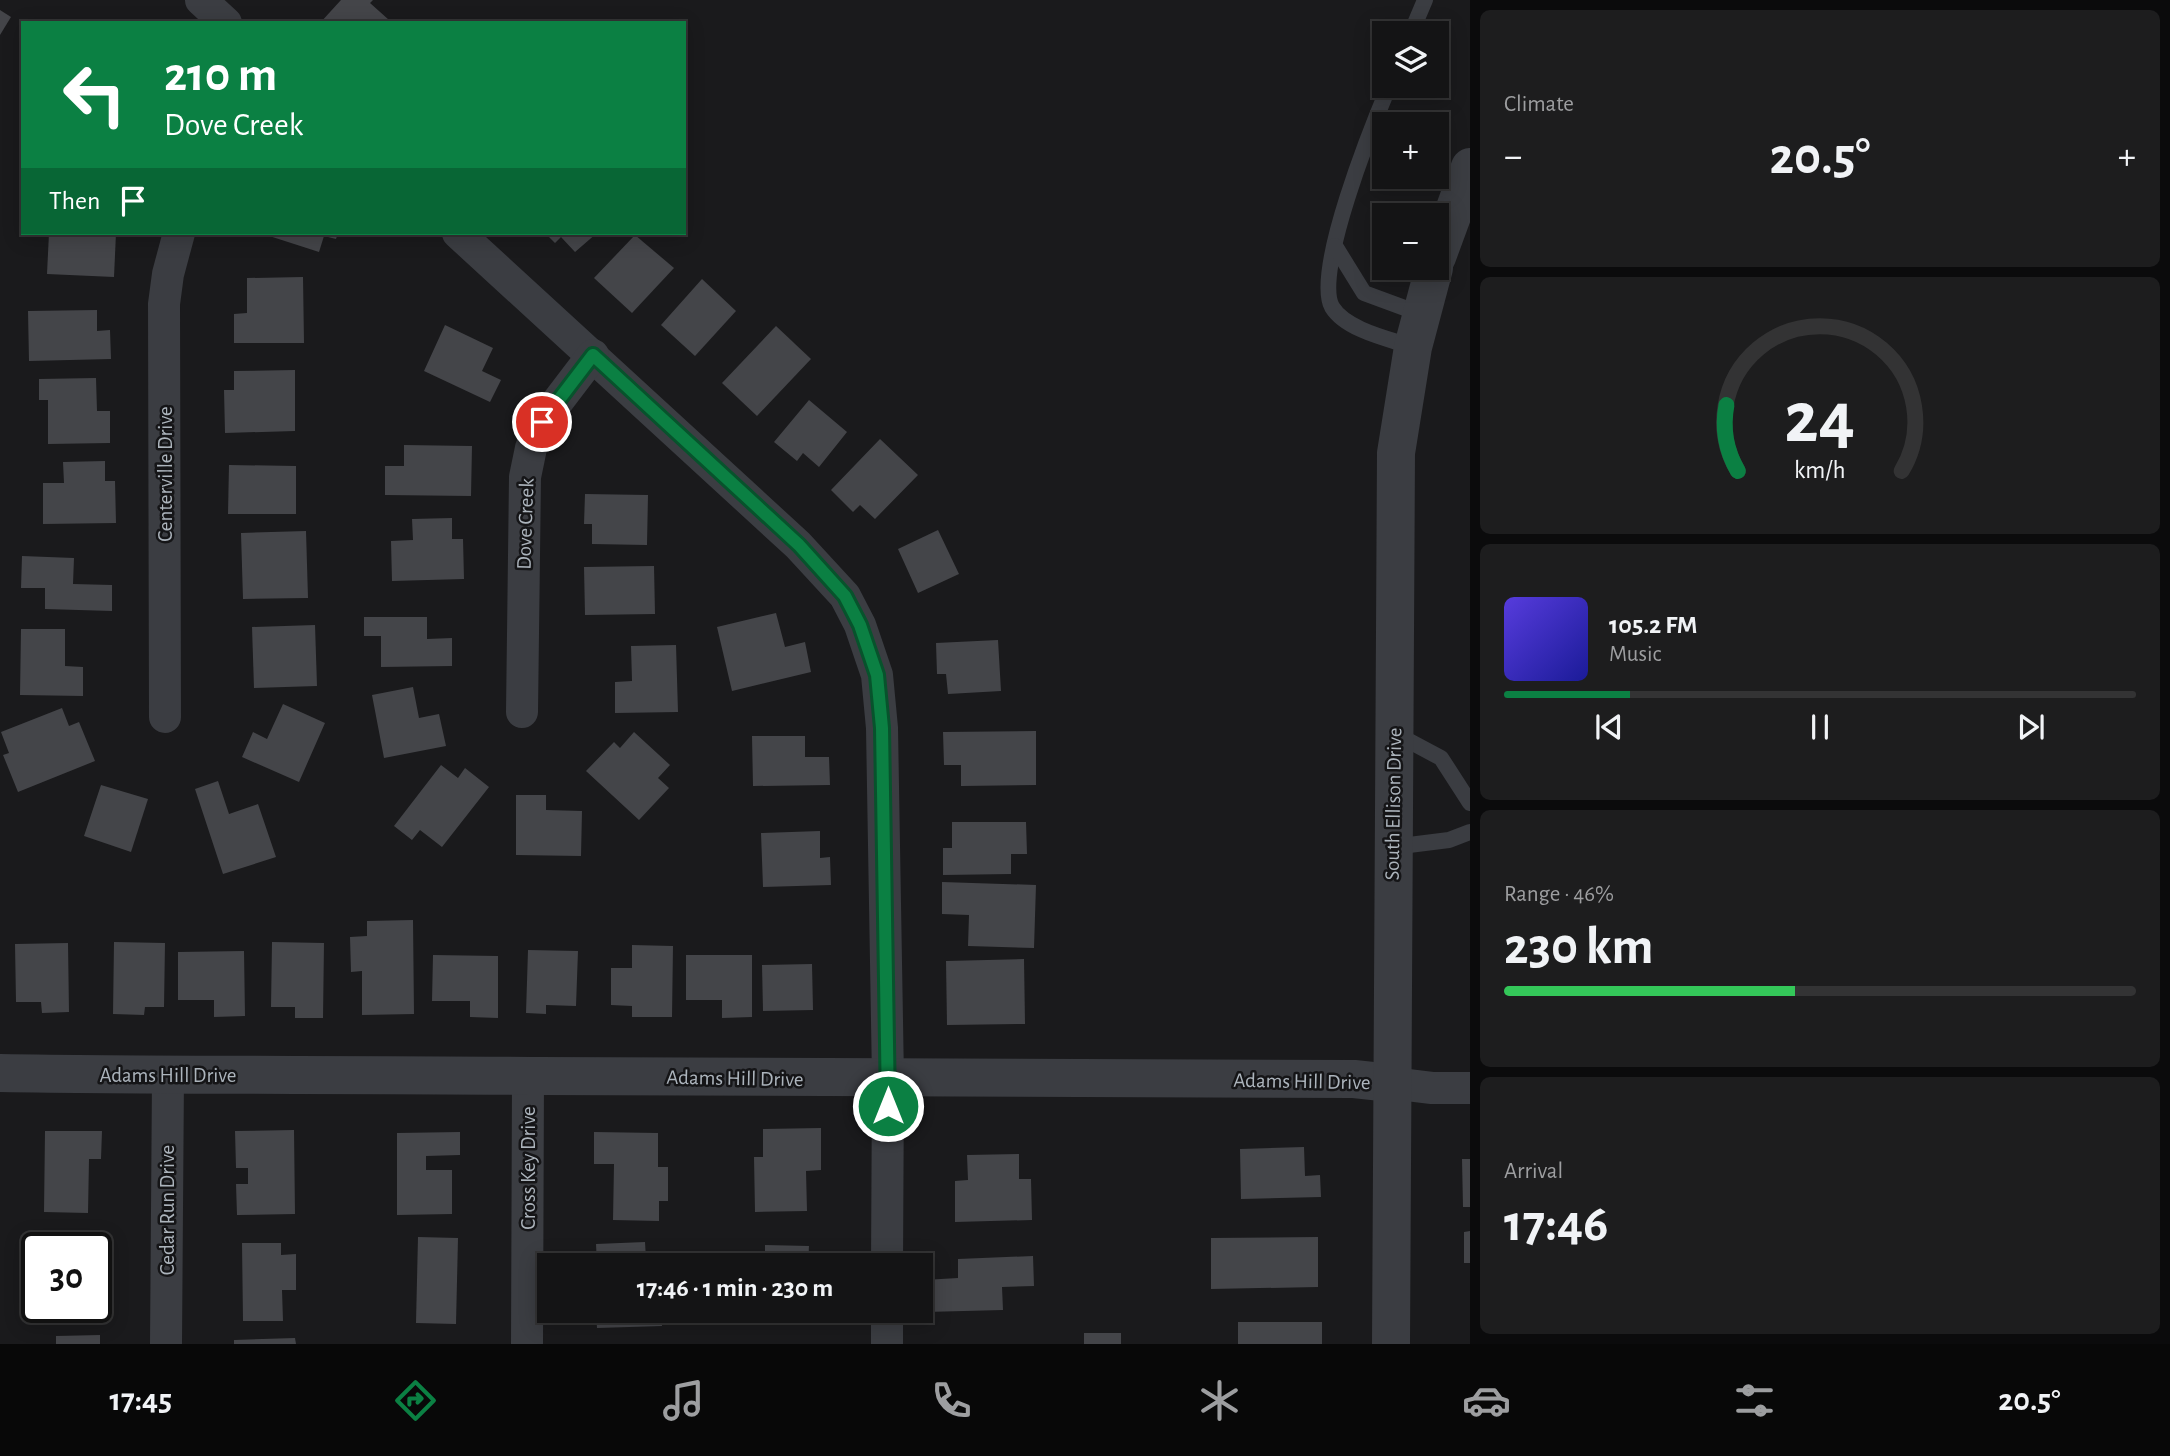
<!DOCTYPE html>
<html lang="en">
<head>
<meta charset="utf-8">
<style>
	body { margin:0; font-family:"Alegreya Sans",sans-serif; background:#1d1d1e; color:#f1f3f6; height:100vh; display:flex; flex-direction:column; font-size:26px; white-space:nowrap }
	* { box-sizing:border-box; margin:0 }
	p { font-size:23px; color:#9d9ea0 }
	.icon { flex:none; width:38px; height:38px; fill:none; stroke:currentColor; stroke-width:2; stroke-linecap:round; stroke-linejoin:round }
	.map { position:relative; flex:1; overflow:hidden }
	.drawer { display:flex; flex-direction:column; gap:10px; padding:10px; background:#0b0b0c; width:700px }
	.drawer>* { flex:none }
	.banner { position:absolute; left:21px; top:21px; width:665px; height:214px; border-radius:0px; box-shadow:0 4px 18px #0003,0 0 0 2px #333334; background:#0b8043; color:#fff; overflow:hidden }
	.buttons { position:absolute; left:1372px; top:21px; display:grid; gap:14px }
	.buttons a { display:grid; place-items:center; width:77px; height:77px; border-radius:0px; background:#141415; box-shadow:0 4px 18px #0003,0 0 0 2px #333334; font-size:35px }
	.speed { position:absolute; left:21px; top:1232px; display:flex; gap:14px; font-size:35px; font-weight:700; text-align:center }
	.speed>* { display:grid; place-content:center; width:91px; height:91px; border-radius:50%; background:#141415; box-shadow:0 4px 18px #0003,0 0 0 2px #333334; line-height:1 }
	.speed .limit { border:4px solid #111; border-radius:10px; background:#fff; color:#111 }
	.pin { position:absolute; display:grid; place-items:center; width:60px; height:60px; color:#fff; margin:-30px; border:4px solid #fff; border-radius:50%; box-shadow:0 2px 7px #0007 }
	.me { position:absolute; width:77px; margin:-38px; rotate:0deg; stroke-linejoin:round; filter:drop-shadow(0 0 5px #0008) }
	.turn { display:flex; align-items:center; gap:24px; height:147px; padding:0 28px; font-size:32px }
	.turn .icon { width:91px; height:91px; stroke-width:2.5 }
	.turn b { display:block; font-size:49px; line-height:60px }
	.then { display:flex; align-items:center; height:66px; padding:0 28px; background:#0003; gap:14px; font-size:26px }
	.big { font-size:52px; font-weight:700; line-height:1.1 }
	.drawer .card { flex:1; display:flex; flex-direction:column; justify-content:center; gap:10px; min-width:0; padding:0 24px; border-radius:10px; background:#1d1d1e }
	.drawer .dial { align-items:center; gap:0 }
	.dial svg { height:182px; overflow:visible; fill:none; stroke:#333334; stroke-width:7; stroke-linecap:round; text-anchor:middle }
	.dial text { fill:#f1f3f6; stroke:none }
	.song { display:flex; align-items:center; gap:21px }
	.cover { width:84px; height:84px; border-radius:10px; background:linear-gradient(135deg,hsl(250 70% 55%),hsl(240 70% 35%)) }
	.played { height:7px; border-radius:4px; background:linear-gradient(90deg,#0b8043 20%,#333334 20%) }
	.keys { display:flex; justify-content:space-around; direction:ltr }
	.heat { display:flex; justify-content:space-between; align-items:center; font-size:38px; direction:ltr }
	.charge { height:10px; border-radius:5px; background:linear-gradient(90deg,#34c759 46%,#333334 0) }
	.trip { position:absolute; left:537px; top:1253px; width:396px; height:70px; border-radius:0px; background:#141415; box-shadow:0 4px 18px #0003,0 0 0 2px #333334; font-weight:700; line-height:70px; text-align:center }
	.tabs { display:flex; height:112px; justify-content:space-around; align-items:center; background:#080808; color:#9d9ea0 }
	.tabs .icon { width:49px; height:49px }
	.tabs .on { color:#0b8043 }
	.tabs b { font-size:32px; color:#f1f3f6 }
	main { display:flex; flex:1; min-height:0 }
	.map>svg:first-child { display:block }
</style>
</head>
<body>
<main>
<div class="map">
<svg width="1470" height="1344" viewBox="0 0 1470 1344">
	<rect width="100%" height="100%" fill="#1a1a1c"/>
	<g fill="#444549">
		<path d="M341 0H373L370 3 389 20 387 23H320Z"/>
		<path d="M0 10 11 17 0 35Z"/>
		<path d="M49 233H116L114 277 47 274Z"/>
		<path d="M260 233H338L336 239 324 236 319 252Z"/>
		<path d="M545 233H597L575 252 561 237 555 243Z"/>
		<path d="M635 235 674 268 632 313 594 278Z"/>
		<path d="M303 277 304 343H234V314L247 313V278Z"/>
		<path d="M702 279 736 311 695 356 661 325Z"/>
		<path d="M97 310V331L110 330 111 359 29 361 28 311Z"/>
		<path d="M445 325 493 348 482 371 501 380 490 402 424 371Z"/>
		<path d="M776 326 811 359 757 416 722 383Z"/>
		<path d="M295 370V431L225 433 224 390H234V371Z"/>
		<path d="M96 378 97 411H110V443L48 444V400H39V379Z"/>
		<path d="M809 400 847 432 819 467 803 453 797 461 774 442Z"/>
		<path d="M880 439 918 475 875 519 860 505 853 512 831 490Z"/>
		<path d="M404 445 472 446 471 496 385 495V466H404Z"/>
		<path d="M105 461V481H115L116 523 43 524V483H64L63 462Z"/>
		<path d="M229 465 296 466V514H228Z"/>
		<path d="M585 494 648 495 647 545 592 544V524H584Z"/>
		<path d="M452 518V539H463L464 579 392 581 391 541 413 540 412 519Z"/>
		<path d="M938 530 959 574 918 593 898 549Z"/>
		<path d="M306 531 308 598 243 599 241 533Z"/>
		<path d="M22 556 74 558 73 584 112 585V611L45 609V588H21Z"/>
		<path d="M654 566 655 614 585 615 584 567Z"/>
		<path d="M776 613 785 647 805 642 811 672 732 691 717 627Z"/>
		<path d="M364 617H427V639L452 638V666L381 667V636H364Z"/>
		<path d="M315 625 317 686 254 688 252 627Z"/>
		<path d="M21 629H65V666L83 667V696L20 695Z"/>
		<path d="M998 640 1001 691 948 694 946 674H937L936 643Z"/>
		<path d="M676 645 678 712 615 713V682L632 681 631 646Z"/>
		<path d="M413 687 419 718 439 714 446 746 384 758 372 695Z"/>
		<path d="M283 704 325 723 299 782 242 757 253 732 267 739Z"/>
		<path d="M62 708 69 726 79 722 95 761 18 792 3 755 9 753 1 732Z"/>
		<path d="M1036 731V785L961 786V765H944L943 732Z"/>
		<path d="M634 732 670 765 658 778 669 788 639 820 586 771 614 742 620 748Z"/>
		<path d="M752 736H805V757H829L830 785 753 786Z"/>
		<path d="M441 765 458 778 465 768 489 787 442 847 420 830 412 840 394 826Z"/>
		<path d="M218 781 229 814 258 804 276 857 223 874 195 789Z"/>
		<path d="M101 785 148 799 131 852 84 836Z"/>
		<path d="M516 795H546V810L582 811 581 856 516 855Z"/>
		<path d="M952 822H1026L1027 854H1011V874L943 875V848H952Z"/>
		<path d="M820 831V858L830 857 831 885 763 887 761 833Z"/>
		<path d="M942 882 1036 885 1034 948 968 946 969 915 942 914Z"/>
		<path d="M413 920 414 1014 362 1015V971L351 972 350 937 367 936V921Z"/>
		<path d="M114 942 165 943 164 1007H145L144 1015 113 1014Z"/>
		<path d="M272 942 324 943 323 1018H295V1007H271Z"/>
		<path d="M68 943 69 1012 42 1013 41 1002H16L15 944Z"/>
		<path d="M632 945 673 946 672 1017H632V1006L611 1005V968H632Z"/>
		<path d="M528 950 578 951 576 1006 546 1005V1014L526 1013Z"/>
		<path d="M244 951 245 1016 214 1017V1000H178V952Z"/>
		<path d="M433 955 498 956V1018L470 1017V1001H432Z"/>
		<path d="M686 955H752V1017L722 1018V1000H686Z"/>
		<path d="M1024 959 1025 1024 947 1025 946 961Z"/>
		<path d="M812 964 813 1010 763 1011 762 965Z"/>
		<path d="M821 1128V1170L806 1171 807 1211 755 1212 754 1157H763V1129Z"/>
		<path d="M294 1130 295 1214 237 1215 236 1184H248V1168H236L235 1131Z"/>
		<path d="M45 1131H102L101 1159H89L88 1213 44 1212Z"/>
		<path d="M460 1132V1155L426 1156V1170H452V1214L397 1215V1133Z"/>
		<path d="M594 1132 658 1133V1167H668V1201H659V1221L613 1220 614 1164H594Z"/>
		<path d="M1304 1147 1305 1176 1320 1175 1321 1197 1241 1199 1240 1149Z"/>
		<path d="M1019 1154V1179H1031L1032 1220 955 1222V1181L968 1180 967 1155Z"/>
		<path d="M1462 1159H1470V1207H1463Z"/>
		<path d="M1470 1231V1263H1464V1232Z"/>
		<path d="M37 1237H102V1261H96V1248H37Z"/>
		<path d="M418 1237 458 1238 456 1324 416 1323Z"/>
		<path d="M1318 1237V1287L1211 1289V1238Z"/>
		<path d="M645 1242 646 1259H659V1265H597L596 1244Z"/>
		<path d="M242 1243H281V1255L296 1254V1290H282L283 1321H243Z"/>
		<path d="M765 1245 809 1246 808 1265H765Z"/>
		<path d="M1033 1256 1034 1286 1002 1287 1003 1310 925 1312 924 1280 958 1278V1259Z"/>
		<rect x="24" y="1275" width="13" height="30"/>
		<rect x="37" y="1307" width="57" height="12"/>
		<path d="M596 1311H661L662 1326 597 1328Z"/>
		<rect x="1238" y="1322" width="84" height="22"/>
		<rect x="1084" y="1333" width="37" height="11"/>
		<path d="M100 1335V1344H56V1336Z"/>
		<path d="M295 1338 296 1344H234V1340Z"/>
	</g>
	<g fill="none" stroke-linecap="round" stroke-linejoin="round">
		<g stroke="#3b3d42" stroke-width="16">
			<path d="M1411 33 1425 0"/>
			<path d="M1389 86C1373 124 1313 272 1332 307 1346 330 1389 339 1413 347"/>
			<path d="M1335 246 1364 293 1421 314"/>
			<path d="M1396 734 1441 758 1470 803"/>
			<path d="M1393 847 1449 840 1470 832"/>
		</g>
		<g stroke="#3b3d42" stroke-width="32">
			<path d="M201 0 226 23"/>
			<path d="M458 233 798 545 845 596 860 625 877 675 882 728 888 1079 887 1265"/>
			<path d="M522 712 525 477 531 448 542 422 593 355"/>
			<path d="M165 717 164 304 168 274 179 233"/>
			<path d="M1391 1083 1432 1088H1470"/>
			<path d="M166 1344 168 1076"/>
			<path d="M527 1344 528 1076"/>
			<path d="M887 1344V1311"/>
		</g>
		<g stroke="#3b3d42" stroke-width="38">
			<path d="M1437 257 1470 167"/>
			<path d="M0 1073C177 1076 354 1074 531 1076 805 1078 1079 1079 1354 1079L1391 1083"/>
			<path d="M1391 1344 1396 453 1413 347 1434 268"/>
		</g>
	</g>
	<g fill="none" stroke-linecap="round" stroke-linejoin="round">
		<defs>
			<path id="route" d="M542 422 593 355 799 545 845 596 860 625 877 675 882 728 888 1106"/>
		</defs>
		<use href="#route" stroke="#07532c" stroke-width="18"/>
		<use href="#route" stroke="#0b8043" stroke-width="12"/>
	</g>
	<g text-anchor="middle" stroke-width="5" stroke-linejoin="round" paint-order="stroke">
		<g font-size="21" fill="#acb4bc" stroke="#151517">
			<text transform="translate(165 474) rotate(-90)" y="7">Centerville Drive</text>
			<text transform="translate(525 524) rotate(-88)" y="7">Dove Creek</text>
			<text transform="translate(1393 804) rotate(-89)" y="7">South Ellison Drive</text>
			<text x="168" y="1082">Adams Hill Drive</text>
			<text transform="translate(735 1078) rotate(1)" y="7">Adams Hill Drive</text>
			<text transform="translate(1302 1081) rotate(1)" y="7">Adams Hill Drive</text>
			<text transform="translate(528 1168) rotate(-90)" y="7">Cross Key Drive</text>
			<text transform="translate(167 1210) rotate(-90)" y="7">Cedar Run Drive</text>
		</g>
	</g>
</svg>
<div class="buttons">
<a><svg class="icon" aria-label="layers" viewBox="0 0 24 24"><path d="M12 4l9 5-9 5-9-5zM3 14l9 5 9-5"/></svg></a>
<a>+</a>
<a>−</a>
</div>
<div class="speed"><div class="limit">30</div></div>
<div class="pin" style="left:542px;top:422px;background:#d93025"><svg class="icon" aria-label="arrive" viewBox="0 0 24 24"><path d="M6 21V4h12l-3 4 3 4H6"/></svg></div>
<svg class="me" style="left:888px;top:1106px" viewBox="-20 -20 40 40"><circle r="17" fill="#0b8043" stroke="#fff" stroke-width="3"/><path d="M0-11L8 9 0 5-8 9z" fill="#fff"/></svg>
<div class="trip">17:46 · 1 min · 230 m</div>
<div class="banner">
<div class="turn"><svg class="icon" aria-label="left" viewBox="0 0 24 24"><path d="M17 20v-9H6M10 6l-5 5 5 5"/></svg><div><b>210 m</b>Dove Creek</div></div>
<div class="then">Then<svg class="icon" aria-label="arrive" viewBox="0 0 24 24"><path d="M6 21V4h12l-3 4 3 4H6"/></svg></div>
</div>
</div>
<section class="drawer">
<div class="card"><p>Climate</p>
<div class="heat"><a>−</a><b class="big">20.5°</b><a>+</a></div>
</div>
<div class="card dial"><svg viewBox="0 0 100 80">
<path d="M14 69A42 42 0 1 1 86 69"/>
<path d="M14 69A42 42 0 0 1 9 40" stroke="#0b8043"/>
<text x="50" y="56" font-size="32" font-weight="700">24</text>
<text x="50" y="72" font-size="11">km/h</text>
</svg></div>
<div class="card">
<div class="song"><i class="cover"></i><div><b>105.2 FM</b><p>Music</p></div></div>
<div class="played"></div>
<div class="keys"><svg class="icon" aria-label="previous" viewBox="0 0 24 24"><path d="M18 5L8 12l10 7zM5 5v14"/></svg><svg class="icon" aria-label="pause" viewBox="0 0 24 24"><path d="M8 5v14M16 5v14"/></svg><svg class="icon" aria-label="next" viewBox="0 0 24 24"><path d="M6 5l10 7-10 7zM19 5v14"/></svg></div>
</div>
<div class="card"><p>Range · 46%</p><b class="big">230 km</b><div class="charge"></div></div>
<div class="card"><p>Arrival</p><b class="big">17:46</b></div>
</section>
</main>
<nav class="tabs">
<b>17:45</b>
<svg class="icon on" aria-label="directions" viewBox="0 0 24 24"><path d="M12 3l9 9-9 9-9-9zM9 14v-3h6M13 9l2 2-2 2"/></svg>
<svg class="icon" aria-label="music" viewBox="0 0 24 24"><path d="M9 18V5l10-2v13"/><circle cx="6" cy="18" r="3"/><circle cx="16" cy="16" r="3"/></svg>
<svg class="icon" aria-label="phone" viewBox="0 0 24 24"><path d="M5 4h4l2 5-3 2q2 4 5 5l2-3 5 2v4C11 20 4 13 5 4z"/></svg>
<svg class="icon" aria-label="climate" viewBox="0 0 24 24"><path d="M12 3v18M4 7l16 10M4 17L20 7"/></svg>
<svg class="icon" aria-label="car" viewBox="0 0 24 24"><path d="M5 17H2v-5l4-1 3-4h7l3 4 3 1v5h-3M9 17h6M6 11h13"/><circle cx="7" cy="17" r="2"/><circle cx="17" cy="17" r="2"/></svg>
<svg class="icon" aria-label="filters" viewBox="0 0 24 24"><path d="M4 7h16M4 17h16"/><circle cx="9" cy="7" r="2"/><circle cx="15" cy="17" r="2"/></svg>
<b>20.5°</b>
</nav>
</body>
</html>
